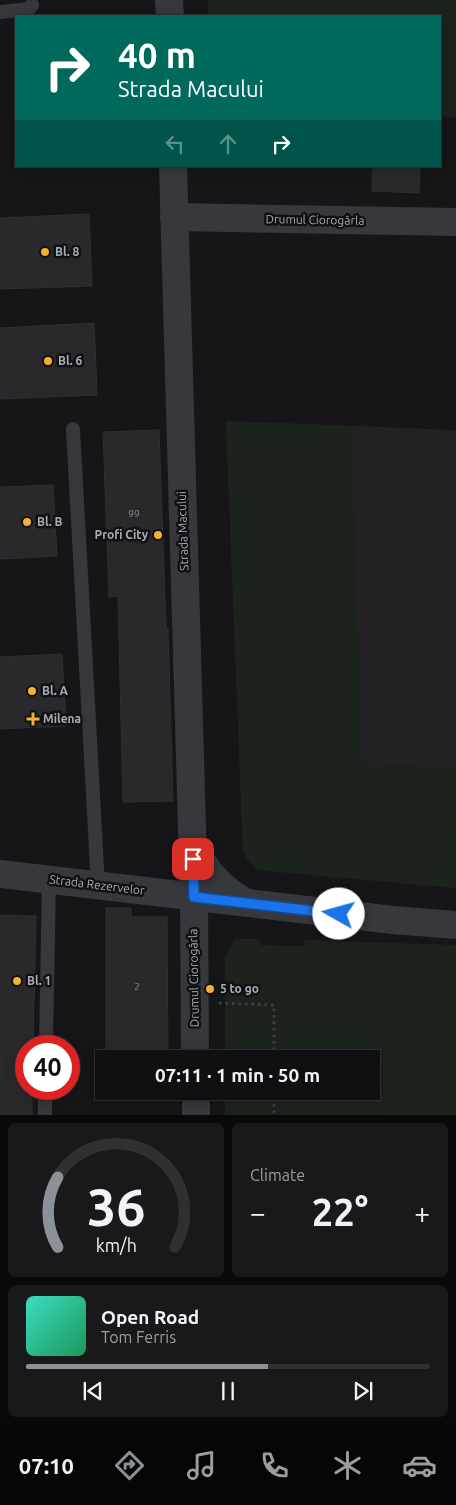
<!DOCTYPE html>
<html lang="en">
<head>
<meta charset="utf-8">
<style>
	body { margin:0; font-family:Ubuntu,sans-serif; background:#19191b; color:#f1f3f6; height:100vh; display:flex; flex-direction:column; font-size:19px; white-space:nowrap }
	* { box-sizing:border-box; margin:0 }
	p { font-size:16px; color:#9c9d9f }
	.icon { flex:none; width:28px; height:28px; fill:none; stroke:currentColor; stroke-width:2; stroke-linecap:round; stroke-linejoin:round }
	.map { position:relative; height:1115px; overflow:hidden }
	.panel { display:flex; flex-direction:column; gap:8px; padding:8px; background:#09090a; flex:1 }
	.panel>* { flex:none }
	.guide { position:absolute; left:15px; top:15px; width:426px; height:152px; border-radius:0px; box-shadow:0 2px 12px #0003,0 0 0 1px #303032; background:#00695c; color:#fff; overflow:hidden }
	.speed { position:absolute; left:15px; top:1035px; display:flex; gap:10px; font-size:25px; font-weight:700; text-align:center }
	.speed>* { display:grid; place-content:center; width:65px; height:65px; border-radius:50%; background:#101012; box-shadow:0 2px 12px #0003,0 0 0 1px #303032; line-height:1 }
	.speed .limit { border:8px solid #d22; background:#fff; color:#111 }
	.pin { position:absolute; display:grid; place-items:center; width:42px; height:42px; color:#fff; margin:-21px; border-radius:10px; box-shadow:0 2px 8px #0006 }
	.me { position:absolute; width:55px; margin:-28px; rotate:277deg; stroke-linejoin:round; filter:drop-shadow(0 0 4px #0008) }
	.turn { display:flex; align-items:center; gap:18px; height:105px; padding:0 20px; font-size:22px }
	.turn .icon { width:65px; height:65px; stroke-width:2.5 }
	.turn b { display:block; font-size:35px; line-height:42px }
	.lanes { display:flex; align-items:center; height:48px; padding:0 20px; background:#0003; justify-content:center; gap:25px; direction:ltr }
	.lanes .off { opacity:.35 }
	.big { font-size:38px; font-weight:600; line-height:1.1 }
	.panel .tile { flex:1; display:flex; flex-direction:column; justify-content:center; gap:8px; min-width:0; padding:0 18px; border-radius:8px; background:#19191b }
	.panel .dial { align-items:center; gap:0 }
	.dial svg { height:130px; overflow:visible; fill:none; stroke:#303032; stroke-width:7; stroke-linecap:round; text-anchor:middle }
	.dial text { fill:#f1f3f6; stroke:none }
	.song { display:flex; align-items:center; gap:15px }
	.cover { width:60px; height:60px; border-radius:8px; background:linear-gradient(135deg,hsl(170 70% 55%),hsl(150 70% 35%)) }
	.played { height:5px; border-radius:2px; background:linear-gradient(90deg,#8c9099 60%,#303032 60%) }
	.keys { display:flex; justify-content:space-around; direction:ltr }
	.heat { display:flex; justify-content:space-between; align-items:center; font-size:28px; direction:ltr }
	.panel .tiles { flex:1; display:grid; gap:8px; grid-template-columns:1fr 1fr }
	.tile:last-child { grid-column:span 2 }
	.trip { position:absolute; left:95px; top:1050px; width:285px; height:50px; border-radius:0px; background:#101012; box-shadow:0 2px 12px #0003,0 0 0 1px #303032; font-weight:600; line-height:50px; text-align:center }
	.menu { display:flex; height:80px; justify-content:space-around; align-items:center; background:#060607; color:#9c9d9f }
	.menu .icon { width:35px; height:35px }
	.menu .current { color:#8c9099 }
	.menu b { font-size:22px; color:#f1f3f6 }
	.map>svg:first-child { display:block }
</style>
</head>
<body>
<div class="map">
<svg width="456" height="1115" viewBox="0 0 456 1115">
	<rect width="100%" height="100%" fill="#161618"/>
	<path fill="#222225" d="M226 421 456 430V888L258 870 246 858 243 850Z"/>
	<g fill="#1c231d">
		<path d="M208 0H456V117L440 116V16H208Z"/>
		<path d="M226 421 352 426 361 763 456 766 454 888 258 870 246 858 243 850Z"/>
		<path d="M234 939H260V945L304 946 305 940 456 945V1115H225V1091H371V1059H225V958Z"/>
	</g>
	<g fill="#29292c" stroke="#303034">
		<path d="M373 166H420L419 193 372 191Z"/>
		<path d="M89 214 92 286 0 289V218Z"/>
		<path d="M94 323 97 395 0 399V328Z"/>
		<path d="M159 430 166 629H168L173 801 123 802 118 596 109 597 103 432Z"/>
		<path d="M53 485 57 556 0 559V487Z"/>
		<path d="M62 654 66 726 0 729V657Z"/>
		<path d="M106 908H131V917H167L168 1059H145V1055H106Z"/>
		<path d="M0 915 36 916 33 1046H26V1089H32V1115H0Z"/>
	</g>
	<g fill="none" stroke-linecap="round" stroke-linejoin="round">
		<g stroke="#3d3f44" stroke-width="3" stroke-dasharray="2.5 4" stroke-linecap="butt">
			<path d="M219 1003 274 1005V1059"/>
			<path d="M274 1091V1115"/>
		</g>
		<g stroke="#37383d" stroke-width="14">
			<path d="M0 12 29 9 32 5"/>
			<path d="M73 429 98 886"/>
			<path d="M46 1046 49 879"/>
			<path d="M45 1115V1089"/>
		</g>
		<g stroke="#37383d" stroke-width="28">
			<path d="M169 0 170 16"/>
			<path d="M173 166 194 897"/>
			<path d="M174 217 456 222"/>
			<path d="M194 846C205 871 221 889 245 902"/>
		</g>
		<g stroke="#37383d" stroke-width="28">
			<path d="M0 874 393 920 456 925"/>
			<path d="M194 897 195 1059"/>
			<path d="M196 1091V1115"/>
		</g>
	</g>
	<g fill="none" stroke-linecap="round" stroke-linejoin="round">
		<defs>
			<path id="route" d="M193 859 194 897 339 914"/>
		</defs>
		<use href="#route" stroke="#114b97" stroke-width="12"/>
		<use href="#route" stroke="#1a73e8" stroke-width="9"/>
	</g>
	<g fill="#f2b134" stroke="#111113" stroke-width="2">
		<circle cx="45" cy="252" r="5"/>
		<circle cx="48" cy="361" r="5"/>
		<circle cx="27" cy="522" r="5"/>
		<circle cx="158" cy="535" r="5"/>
		<circle cx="32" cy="691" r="5"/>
		<path d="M30.5 711.5h5v5h5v5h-5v5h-5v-5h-5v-5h5z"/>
		<circle cx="17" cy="981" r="5"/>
		<circle cx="210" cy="989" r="5"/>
	</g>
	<g text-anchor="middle" stroke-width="5" stroke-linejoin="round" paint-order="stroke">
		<g font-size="10" fill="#888b94">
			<text x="134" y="517">99</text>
			<text x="137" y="990">2</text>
		</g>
		<g font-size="12" fill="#a8adb8" stroke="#111113">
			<text transform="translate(315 220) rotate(1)" y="4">Drumul Ciorogârla</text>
			<text transform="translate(183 531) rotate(-92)" y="4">Strada Macului</text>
			<text transform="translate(97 885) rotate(7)" y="4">Strada Rezervelor</text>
			<text transform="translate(194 978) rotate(-91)" y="4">Drumul Ciorogârla</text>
		</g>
		<g font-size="12" font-weight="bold" fill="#a8adb8" stroke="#111113" text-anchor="start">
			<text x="55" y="256">Bl. 8</text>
			<text x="58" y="365">Bl. 6</text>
			<text x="37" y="526">Bl. B</text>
			<text x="148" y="539" text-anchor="end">Profi City</text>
			<text x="42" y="695">Bl. A</text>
			<text x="43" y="723">Milena</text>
			<text x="27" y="985">Bl. 1</text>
			<text x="220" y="993">5 to go</text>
		</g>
	</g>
</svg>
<div class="speed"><div class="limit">40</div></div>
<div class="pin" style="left:193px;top:859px;background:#d93025"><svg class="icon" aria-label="arrive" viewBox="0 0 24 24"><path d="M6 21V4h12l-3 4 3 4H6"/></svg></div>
<svg class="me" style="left:339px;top:914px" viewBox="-20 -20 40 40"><circle r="19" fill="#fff"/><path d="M0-13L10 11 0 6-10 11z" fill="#1a73e8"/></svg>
<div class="trip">07:11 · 1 min · 50 m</div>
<div class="guide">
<div class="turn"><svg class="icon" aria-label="right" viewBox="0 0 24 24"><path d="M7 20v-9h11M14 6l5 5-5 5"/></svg><div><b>40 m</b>Strada Macului</div></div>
<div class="lanes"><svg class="icon off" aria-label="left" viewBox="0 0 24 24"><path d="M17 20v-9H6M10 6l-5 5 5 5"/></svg><svg class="icon off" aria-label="ahead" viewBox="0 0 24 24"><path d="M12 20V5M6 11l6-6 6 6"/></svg><svg class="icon" aria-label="right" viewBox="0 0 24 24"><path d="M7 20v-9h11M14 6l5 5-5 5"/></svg></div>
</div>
</div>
<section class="panel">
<div class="tiles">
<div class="tile dial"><svg viewBox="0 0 100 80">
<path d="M14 69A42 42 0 1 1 86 69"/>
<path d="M14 69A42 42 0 0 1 14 26" stroke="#8c9099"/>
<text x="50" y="56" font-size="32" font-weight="700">36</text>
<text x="50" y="72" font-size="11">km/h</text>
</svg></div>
<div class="tile"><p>Climate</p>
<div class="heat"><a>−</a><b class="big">22°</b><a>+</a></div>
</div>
<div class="tile">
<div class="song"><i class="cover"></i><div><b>Open Road</b><p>Tom Ferris</p></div></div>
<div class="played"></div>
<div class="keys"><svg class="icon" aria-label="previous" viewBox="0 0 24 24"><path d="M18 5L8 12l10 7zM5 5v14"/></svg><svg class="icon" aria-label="pause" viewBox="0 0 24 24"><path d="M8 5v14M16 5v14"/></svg><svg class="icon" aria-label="next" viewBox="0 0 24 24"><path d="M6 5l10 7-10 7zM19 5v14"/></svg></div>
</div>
</div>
</section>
<nav class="menu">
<b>07:10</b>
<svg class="icon current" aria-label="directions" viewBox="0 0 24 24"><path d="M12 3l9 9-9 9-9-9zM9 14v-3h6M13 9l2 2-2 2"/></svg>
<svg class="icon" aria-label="music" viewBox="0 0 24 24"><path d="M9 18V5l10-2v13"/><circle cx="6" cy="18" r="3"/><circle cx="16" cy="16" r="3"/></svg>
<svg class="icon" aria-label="phone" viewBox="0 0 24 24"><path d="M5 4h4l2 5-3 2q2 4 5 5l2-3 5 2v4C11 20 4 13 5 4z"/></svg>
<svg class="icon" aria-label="climate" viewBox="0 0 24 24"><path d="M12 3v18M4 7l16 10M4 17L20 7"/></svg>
<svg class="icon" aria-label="car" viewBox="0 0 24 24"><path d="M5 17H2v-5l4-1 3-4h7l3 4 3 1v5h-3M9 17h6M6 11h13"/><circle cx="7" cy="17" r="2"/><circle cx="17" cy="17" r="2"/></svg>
</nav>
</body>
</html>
